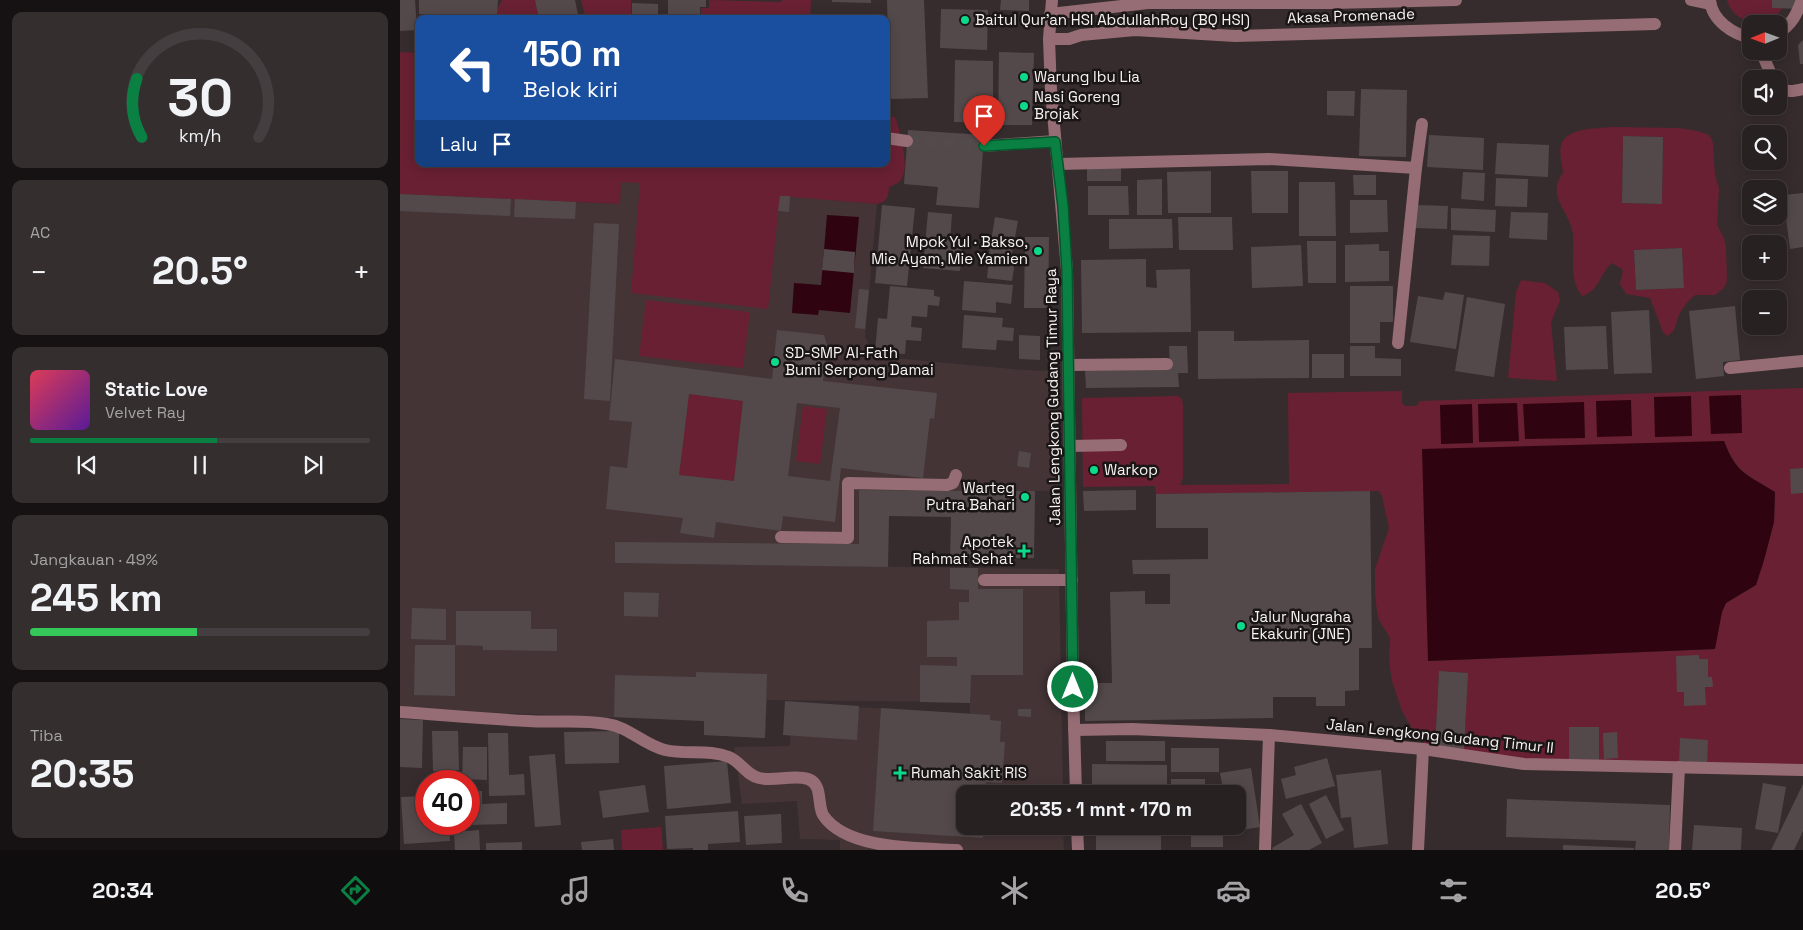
<!DOCTYPE html>
<html lang="id">
<head>
<meta charset="utf-8">
<style>
	body { margin:0; font-family:"Space Grotesk",sans-serif; background:#342e2f; color:#f1f3f6; height:100vh; display:flex; flex-direction:column; font-size:19px; white-space:nowrap }
	* { box-sizing:border-box; margin:0 }
	p { font-size:16px; color:#a5a3a5 }
	.icon { flex:none; width:28px; height:28px; fill:none; stroke:currentColor; stroke-width:2; stroke-linecap:round; stroke-linejoin:round }
	.map { position:relative; flex:1; overflow:hidden }
	.sheet { display:flex; flex-direction:column; gap:12px; padding:12px; background:#161213; width:400px }
	.sheet>* { flex:none }
	.top-card { position:absolute; left:15px; top:15px; width:475px; height:152px; border-radius:10px; box-shadow:0 2px 12px #0003,0 0 0 1px #443e40; background:#1a4fa0; color:#fff; overflow:hidden }
	.needle { width:32px; rotate:269deg }
	.tools { position:absolute; left:1342px; top:15px; display:grid; gap:10px }
	.tools a { display:grid; place-items:center; width:45px; height:45px; border-radius:10px; background:#282122; box-shadow:0 2px 12px #0003,0 0 0 1px #443e40; font-size:25px }
	.speed { position:absolute; left:15px; top:770px; display:flex; gap:10px; font-size:25px; font-weight:700; text-align:center }
	.speed>* { display:grid; place-content:center; width:65px; height:65px; border-radius:50%; background:#282122; box-shadow:0 2px 12px #0003,0 0 0 1px #443e40; line-height:1 }
	.speed .limit { border:8px solid #d22; background:#fff; color:#111 }
	.pin { position:absolute; display:grid; place-items:center; width:42px; height:42px; color:#fff; margin:-51px -21px; border-radius:50% 50% 50% 0; rotate:-45deg; box-shadow:0 0 5px #0007 }
	.pin .icon { rotate:45deg }
	.me { position:absolute; width:55px; margin:-28px; rotate:0deg; stroke-linejoin:round; filter:drop-shadow(0 0 4px #0008) }
	.turn { display:flex; align-items:center; gap:18px; height:105px; padding:0 25px; font-size:22px }
	.turn .icon { width:65px; height:65px; stroke-width:2.5 }
	.turn b { display:block; font-size:35px; line-height:42px }
	.then { display:flex; align-items:center; height:48px; padding:0 25px; background:#0003; gap:10px; font-size:19px }
	.big { font-size:38px; font-weight:600; line-height:1.1 }
	.sheet .card { flex:1; display:flex; flex-direction:column; justify-content:center; gap:8px; min-width:0; padding:0 18px; border-radius:10px; background:#342e2f }
	.sheet .dial { align-items:center; gap:0 }
	.dial svg { height:130px; overflow:visible; fill:none; stroke:#443e40; stroke-width:7; stroke-linecap:round; text-anchor:middle }
	.dial text { fill:#f1f3f6; stroke:none }
	.song { display:flex; align-items:center; gap:15px }
	.cover { width:60px; height:60px; border-radius:8px; background:linear-gradient(135deg,hsl(350 70% 55%),hsl(270 70% 35%)) }
	.played { height:5px; border-radius:2px; background:linear-gradient(90deg,#0b8043 55%,#443e40 55%) }
	.keys { display:flex; justify-content:space-around; direction:ltr }
	.heat { display:flex; justify-content:space-between; align-items:center; font-size:28px; direction:ltr }
	.charge { height:8px; border-radius:4px; background:linear-gradient(90deg,#34c759 49%,#443e40 0) }
	.trip { position:absolute; left:556px; top:785px; width:290px; height:50px; border-radius:10px; background:#282122; box-shadow:0 2px 12px #0003,0 0 0 1px #443e40; font-weight:600; line-height:50px; text-align:center }
	.menu { display:flex; height:80px; justify-content:space-around; align-items:center; background:#100d0e; color:#a5a3a5 }
	.menu .icon { width:35px; height:35px }
	.menu .selected { color:#0b8043 }
	.menu b { font-size:22px; color:#f1f3f6 }
	main { display:flex; flex:1; min-height:0 }
	.map>svg:first-child { display:block }
</style>
</head>
<body>
<main>
<section class="sheet">
<div class="card dial"><svg viewBox="0 0 100 80">
<path d="M14 69A42 42 0 1 1 86 69"/>
<path d="M14 69A42 42 0 0 1 11 33" stroke="#0b8043"/>
<text x="50" y="56" font-size="32" font-weight="700">30</text>
<text x="50" y="72" font-size="11">km/h</text>
</svg></div>
<div class="card"><p>AC</p>
<div class="heat"><a>−</a><b class="big">20.5°</b><a>+</a></div>
</div>
<div class="card">
<div class="song"><i class="cover"></i><div><b>Static Love</b><p>Velvet Ray</p></div></div>
<div class="played"></div>
<div class="keys"><svg class="icon" aria-label="previous" viewBox="0 0 24 24"><path d="M18 5L8 12l10 7zM5 5v14"/></svg><svg class="icon" aria-label="pause" viewBox="0 0 24 24"><path d="M8 5v14M16 5v14"/></svg><svg class="icon" aria-label="next" viewBox="0 0 24 24"><path d="M6 5l10 7-10 7zM19 5v14"/></svg></div>
</div>
<div class="card"><p>Jangkauan · 49%</p><b class="big">245 km</b><div class="charge"></div></div>
<div class="card"><p>Tiba</p><b class="big">20:35</b></div>
</section>
<div class="map">
<svg width="1403" height="850" viewBox="0 0 1403 850">
	<rect width="100%" height="100%" fill="#362c2e"/>
	<path fill="#443436" d="M221 181 477 204 465 337 467 340 472 356 624 370 656 371 658 491 459 490V544L215 543V563L659 569 663 794H565V826H663L664 850H440V840L400 839 397 801 342 804 334 747 390 746 391 703 570 714V702L367 700 365 738 304 735V721L0 709V194L220 204Z"/>
	<g fill="#692033" fill-rule="evenodd">
		<path d="M102 0H135L139 19H100L97 10Z"/>
		<path d="M181 0H231V19H186Z"/>
		<path d="M309 0 381 2 382 0H411L410 19H301V8H309Z"/>
		<path d="M1327 0H1386C1378 28 1335 30 1327 0Z"/>
		<path d="M0 52 19 53V164H486V117H495C500 131 511 169 500 181 497 184 493 185 489 187 489 197 486 202 477 204L380 196 368 309 231 293 240 183 221 182 220 204 0 194Z"/>
		<path d="M1211 127 1279 128 1297 131 1307 134 1311 138 1313 143 1315 175 1319 188 1317 225 1324 238 1326 248 1327 281 1324 288 1315 295H1295C1288 301 1283 307 1279 315 1275 324 1277 331 1267 336L1263 332 1250 298 1226 294 1220 284 1223 270 1212 263C1199 274 1200 291 1182 296 1168 278 1175 256 1173 235 1171 212 1145 197 1163 173 1162 164 1159 153 1161 145 1167 127 1196 129 1211 127ZM1223 136 1263 137 1262 204 1222 203ZM1282 248 1284 288 1236 290 1234 250Z"/>
		<path d="M1121 280 1145 283 1158 292 1160 300 1151 323 1157 381 1108 378 1116 292Z"/>
		<path d="M246 300 350 312 343 368 239 356Z"/>
		<path d="M1403 388V776L1168 770 1064 749 1067 673 1039 671 1035 748 1022 742 1015 734 1002 711 992 681 990 668 989 653 990 638 979 620 977 612 975 593V569L989 528 982 496 979 491 756 494 755 486 683 487 682 398 778 396 782 399 783 405V478L780 485 889 484 888 393 1002 391V403L1005 406H1016L1020 401ZM1324 441C1337 474 1348 475 1375 492L1374 522 1364 560 1356 585 1326 603 1322 611 1314 649 1028 661Z"/>
		<path d="M289 394 343 401 334 481 279 475Z"/>
		<path d="M403 406 427 409 420 464 396 461Z"/>
		<path d="M261 827 263 850H222L221 830Z"/>
	</g>
	<g fill="#2f0410">
		<path d="M427 215 459 217 450 313 419 310 418 315 392 313 394 283 421 285Z"/>
		<path d="M1341 395 1342 433 1311 434 1309 396Z"/>
		<path d="M1291 396 1292 436 1255 437 1254 397Z"/>
		<path d="M1231 400 1232 436 1197 437 1196 401Z"/>
		<path d="M1184 402 1185 438 1125 439 1123 404Z"/>
		<path d="M1117 403 1119 441 1079 442 1078 404Z"/>
		<path d="M1072 404 1073 443 1041 444 1040 405Z"/>
		<path d="M1324 441C1336 474 1348 475 1375 492L1374 522 1364 560 1356 585 1326 603 1322 612 1315 649 1028 661 1022 449Z"/>
	</g>
	<g fill="#53494b" fill-rule="evenodd">
		<path d="M0 0H15L17 30 0 31Z"/>
		<path d="M19 0H98L97 18 19 14Z"/>
		<path d="M135 0H175L179 19H139Z"/>
		<path d="M268 0H306V7H300V19H268Z"/>
		<path d="M432 0H471V3L432 2Z"/>
		<path d="M487 0H524L528 98 490 99Z"/>
		<path d="M601 0H629V11L600 10Z"/>
		<path d="M1372 0H1403V9L1372 8Z"/>
		<path d="M232 3 258 4V19H232Z"/>
		<path d="M541 9 588 10 587 50 540 48Z"/>
		<path d="M1403 40V64H1400L1398 45Z"/>
		<path d="M599 52 634 53 632 125H598Z"/>
		<path d="M555 60 593 61V123L554 122Z"/>
		<path d="M961 89 1007 90 1006 157 959 156Z"/>
		<path d="M927 91H955L954 116 927 115Z"/>
		<path d="M508 130 584 135 579 208 536 205 538 187 504 184Z"/>
		<path d="M1029 135 1084 138 1083 170 1027 167Z"/>
		<path d="M1223 136 1263 137 1262 204 1222 203Z"/>
		<path d="M1097 143 1149 145 1148 177 1095 174Z"/>
		<rect x="687" y="165" width="34" height="16"/>
		<path d="M811 171V213H768L767 172Z"/>
		<path d="M851 171H888V213H852Z"/>
		<path d="M1063 172 1085 173 1084 201 1061 199Z"/>
		<path d="M953 175H976V195H954Z"/>
		<path d="M1096 178 1128 179 1127 207 1095 206Z"/>
		<path d="M762 179V215H737V180Z"/>
		<path d="M899 182H935L936 236H899Z"/>
		<path d="M688 186H728L729 215H688Z"/>
		<path d="M1403 193V247L1390 249 1383 195Z"/>
		<path d="M0 194 111 199 110 216 0 211Z"/>
		<path d="M380 196H390L389 212 378 211Z"/>
		<path d="M115 199 176 202 175 219 114 217Z"/>
		<path d="M950 200H987L988 232 950 233Z"/>
		<path d="M482 205 515 208 507 286 475 283Z"/>
		<path d="M1016 205 1048 206 1047 229 1015 228Z"/>
		<path d="M1051 208 1096 210 1095 232 1051 230Z"/>
		<path d="M528 212 552 214 550 241 563 242 560 271 523 268Z"/>
		<path d="M1111 212 1148 213 1147 240 1109 238Z"/>
		<path d="M595 217 618 221 611 258 589 254Z"/>
		<path d="M778 217H832L833 250H779Z"/>
		<path d="M709 219H772L773 248 709 249Z"/>
		<path d="M194 223 219 224 210 401 184 399Z"/>
		<path d="M1053 235 1090 236 1089 266 1051 265Z"/>
		<path d="M625 237H649L648 308H624Z"/>
		<path d="M907 241H936V283H908Z"/>
		<path d="M979 244V251H989V281L945 282V245Z"/>
		<path d="M901 245 903 286 852 288 851 247Z"/>
		<path d="M1282 248 1284 288 1236 290 1234 250Z"/>
		<path d="M424 249 455 252 454 273 422 270Z"/>
		<path d="M589 259 615 262 612 281 587 278Z"/>
		<path d="M746 259V287L757 288 756 270 790 269 791 332 682 333 681 260Z"/>
		<path d="M564 281 613 285 611 304 596 302V313L562 310Z"/>
		<path d="M490 286 534 290V296L540 297 539 306 528 305 527 317 512 316 511 327 522 328 521 341 506 340 505 354 475 352 478 318 487 319Z"/>
		<path d="M950 286H993V322H980V343H950Z"/>
		<path d="M459 289 469 290 465 329 455 328Z"/>
		<path d="M1045 292 1064 295 1056 349 1010 342 1018 296 1043 300Z"/>
		<path d="M1067 297 1105 304 1094 377 1055 371Z"/>
		<path d="M1335 306 1340 360 1323 362 1324 376 1296 379 1289 311Z"/>
		<path d="M1249 310 1252 373 1214 374 1211 312Z"/>
		<path d="M564 315 603 318 602 327 614 328 613 341 597 340 596 350 562 348Z"/>
		<path d="M1206 326 1208 369 1166 370 1164 327Z"/>
		<path d="M377 330 424 335 427 345 423 381 537 393 534 419 530 418 523 478 441 468 435 522 383 516 381 531 316 522 314 538 280 533 283 518 206 509 210 466 227 468 232 422 209 420 215 359 372 379ZM289 394 343 401 334 481 279 475ZM397 403 440 408 430 481 388 476Z"/>
		<path d="M798 331H834V341L909 340V378L798 379Z"/>
		<path d="M619 335 640 336V360L619 359Z"/>
		<path d="M769 346H787L788 373H778L779 387 686 388 685 370 770 369Z"/>
		<path d="M950 346H975V358L1001 359V376H950Z"/>
		<rect x="912" y="354" width="32" height="24"/>
		<path d="M619 451 631 453 629 468 617 466Z"/>
		<path d="M1403 468V493L1391 494 1390 469Z"/>
		<path d="M459 490 635 491 634 558H550L551 517 489 516 488 567 215 563V542L459 544Z"/>
		<path d="M736 490V510L684 511 683 491Z"/>
		<path d="M970 491 972 648H959V690L945 691V706H916V697H873V718L685 721V683H712L710 592 745 591V604H770V574H733L732 560 808 559V528H756V494Z"/>
		<path d="M550 568H578V589H623V675H571L570 703 520 702V665L557 666V657H527V621L559 620V602H569V590L550 589Z"/>
		<path d="M224 592 259 593 258 617 224 616Z"/>
		<path d="M12 608 46 609V640L11 639Z"/>
		<path d="M56 611H131V629H157V651L83 650V646L56 645Z"/>
		<path d="M15 645H55V696L14 695Z"/>
		<path d="M1299 655V659H1308V677H1312L1313 687H1305L1306 705 1284 706V692H1277L1276 656Z"/>
		<path d="M1039 671 1068 673 1064 749 1035 748Z"/>
		<path d="M296 672 367 674 365 738 304 735V721L214 717 215 675 296 677Z"/>
		<path d="M385 701 459 706 457 740 383 735Z"/>
		<path d="M481 708 590 715V720L601 721 600 742H605L602 783 586 782 585 794H565V826H593V828H583V838L473 831Z"/>
		<path d="M618 709H631V717L618 716Z"/>
		<path d="M0 719 23 720 22 768 0 767Z"/>
		<path d="M1169 727H1199V760L1169 759Z"/>
		<path d="M32 731H58L59 770 33 771Z"/>
		<path d="M219 731V763L165 764 164 732Z"/>
		<path d="M1217 732 1218 758 1204 759 1203 733Z"/>
		<path d="M88 733H108L109 775 124 774 125 795 89 796Z"/>
		<path d="M1280 738 1308 740 1307 765 1279 764Z"/>
		<rect x="706" y="741" width="59" height="20"/>
		<path d="M63 747H87V780L62 779Z"/>
		<rect x="771" y="748" width="48" height="24"/>
		<path d="M155 754 161 825 135 827 129 756Z"/>
		<path d="M927 758 935 786 886 799 881 779 896 775 894 767Z"/>
		<path d="M327 761 331 803 267 809 264 766Z"/>
		<path d="M692 764 767 765V794H692Z"/>
		<path d="M851 768 860 827 830 832 829 826H838V794H824L820 773Z"/>
		<path d="M981 770 988 844 954 848 951 817 941 818 936 775Z"/>
		<rect x="771" y="779" width="34" height="15"/>
		<path d="M1363 783 1386 787 1378 833 1355 829Z"/>
		<path d="M1403 784V831L1394 850H1371Z"/>
		<path d="M245 785 249 812 203 818 199 791Z"/>
		<path d="M69 791H82V804L107 803V824L69 825Z"/>
		<path d="M926 795 944 830 926 839 909 804Z"/>
		<path d="M26 796V824H49L50 841 4 844 1 797Z"/>
		<path d="M1107 799 1270 805 1269 850H1235L1236 841 1106 837Z"/>
		<path d="M901 804 922 843 909 850H873L872 848 894 835 882 814Z"/>
		<path d="M338 811 340 842 308 844V850H293V848L267 849 265 816Z"/>
		<path d="M381 814 382 843 346 845 344 816Z"/>
		<path d="M1294 825 1342 828 1341 850H1292Z"/>
		<rect x="696" y="826" width="65" height="24"/>
		<rect x="791" y="826" width="32" height="21"/>
		<path d="M79 830 80 850H55L54 832Z"/>
		<path d="M213 839 214 850H182L181 842Z"/>
		<path d="M122 842V850H86V843Z"/>
		<path d="M1163 845 1234 848V850H1163Z"/>
	</g>
	<g fill="none" stroke-linecap="round" stroke-linejoin="round">
		<path stroke="#534a4c" stroke-width="12" stroke-dasharray="12 6" stroke-linecap="butt" d="M507 141 584 146"/>
		<g stroke="#966d74" stroke-width="12">
			<path d="M652 0 649 39 651 91 667 270 673 687 676 794"/>
			<path d="M748 0V3H933L1056 0"/>
			<path d="M1291 0 1310 4"/>
			<path d="M1310 0C1312 21 1333 34 1351 38"/>
			<path d="M650 14 748 3"/>
			<path d="M1379 32C1392 25 1397 13 1402 0"/>
			<path d="M649 39H669L681 35 735 30 835 36 1255 24"/>
			<path d="M1361 51 1373 79"/>
			<path d="M1379 87C1386 93 1395 91 1403 89"/>
			<path d="M486 138 507 141"/>
			<path d="M584 146 655 141"/>
			<path d="M658 164 869 159 1016 168 998 343"/>
			<path d="M1016 168 1022 124"/>
			<path d="M669 365 767 364"/>
			<path d="M1330 368 1403 361"/>
			<path d="M670 446 721 445"/>
			<path d="M381 537 448 538V483L547 485 553 483 556 475"/>
			<path d="M584 580H672"/>
			<path d="M0 712C43 715 85 719 128 721 155 723 181 719 207 724 229 727 244 745 265 750 286 755 309 749 329 757 341 762 346 775 359 778 374 782 393 774 408 779 423 784 417 804 423 815 446 850 518 848 557 850"/>
			<path d="M674 730 732 729 869 735 1023 749 1124 764 1403 770"/>
			<path d="M677 826 678 850"/>
			<path d="M865 850 869 735"/>
			<path d="M1018 850 1023 749"/>
			<path d="M1275 850 1279 767"/>
		</g>
	</g>
	<g fill="none" stroke-linecap="round" stroke-linejoin="round">
		<defs>
			<path id="route" d="M584 146 655 142 663 206 667 270 673 687"/>
		</defs>
		<use href="#route" stroke="#07532c" stroke-width="12"/>
		<use href="#route" stroke="#0b8043" stroke-width="9"/>
	</g>
	<g fill="#0dd98a" stroke="#1a1616" stroke-width="2">
		<circle cx="565" cy="20" r="5"/>
		<circle cx="624" cy="77" r="5"/>
		<circle cx="624" cy="106" r="5"/>
		<circle cx="638" cy="251" r="5"/>
		<circle cx="375" cy="362" r="5"/>
		<circle cx="694" cy="470" r="5"/>
		<circle cx="625" cy="497" r="5"/>
		<path d="M621.5 543.5h5v5h5v5h-5v5h-5v-5h-5v-5h5z"/>
		<circle cx="841" cy="626" r="5"/>
		<path d="M497.5 765.5h5v5h5v5h-5v5h-5v-5h-5v-5h5z"/>
	</g>
	<g text-anchor="middle" stroke-width="5" stroke-linejoin="round" paint-order="stroke">
		<g font-size="15" fill="#f8f2f3" stroke="#1a1616">
			<text transform="translate(951 16) rotate(-2)" y="5">Akasa Promenade</text>
			<text transform="translate(653 397) rotate(-91)" y="5">Jalan Lengkong Gudang Timur Raya</text>
			<text transform="translate(1040 736) rotate(6)" y="5">Jalan Lengkong Gudang Timur II</text>
		</g>
		<g font-size="15" fill="#f8f2f3" stroke="#1a1616" text-anchor="start">
			<text x="575" y="25">Baitul Qur'an HSI AbdullahRoy (BQ HSI)</text>
			<text x="634" y="82">Warung Ibu Lia</text>
			<text x="634" y="102">Nasi Goreng<tspan x="634" dy="17">Brojak</tspan></text>
			<text x="628" y="247" text-anchor="end">Mpok Yul · Bakso,<tspan x="628" dy="17">Mie Ayam, Mie Yamien</tspan></text>
			<text x="385" y="358">SD-SMP Al-Fath<tspan x="385" dy="17">Bumi Serpong Damai</tspan></text>
			<text x="704" y="475">Warkop</text>
			<text x="615" y="493" text-anchor="end">Warteg<tspan x="615" dy="17">Putra Bahari</tspan></text>
			<text x="614" y="547" text-anchor="end">Apotek<tspan x="614" dy="17">Rahmat Sehat</tspan></text>
			<text x="851" y="622">Jalur Nugraha<tspan x="851" dy="17">Ekakurir (JNE)</tspan></text>
			<text x="511" y="778">Rumah Sakit RIS</text>
		</g>
	</g>
</svg>
<div class="tools">
<a><svg class="needle" viewBox="-14 -14 28 28"><path d="M0-13l5 13h-10z" fill="#e53935"/><path d="M0 13l5-13h-10z" fill="#a5a3a5"/></svg></a>
<a><svg class="icon" aria-label="sound" viewBox="0 0 24 24"><path d="M4 9h4l5-4v14l-5-4H4zM17 9q2 3 0 6"/></svg></a>
<a><svg class="icon" aria-label="search" viewBox="0 0 24 24"><circle cx="10" cy="10" r="6"/><path d="M15 15l6 6"/></svg></a>
<a><svg class="icon" aria-label="layers" viewBox="0 0 24 24"><path d="M12 4l9 5-9 5-9-5zM3 14l9 5 9-5"/></svg></a>
<a>+</a>
<a>−</a>
</div>
<div class="speed"><div class="limit">40</div></div>
<div class="pin" style="left:584px;top:146px;background:#d93025"><svg class="icon" aria-label="arrive" viewBox="0 0 24 24"><path d="M6 21V4h12l-3 4 3 4H6"/></svg></div>
<svg class="me" style="left:673px;top:687px" viewBox="-20 -20 40 40"><circle r="17" fill="#0b8043" stroke="#fff" stroke-width="3"/><path d="M0-11L8 9 0 5-8 9z" fill="#fff"/></svg>
<div class="trip">20:35 · 1 mnt · 170 m</div>
<div class="top-card">
<div class="turn"><svg class="icon" aria-label="left" viewBox="0 0 24 24"><path d="M17 20v-9H6M10 6l-5 5 5 5"/></svg><div><b>150 m</b>Belok kiri</div></div>
<div class="then">Lalu<svg class="icon" aria-label="arrive" viewBox="0 0 24 24"><path d="M6 21V4h12l-3 4 3 4H6"/></svg></div>
</div>
</div>
</main>
<nav class="menu">
<b>20:34</b>
<svg class="icon selected" aria-label="directions" viewBox="0 0 24 24"><path d="M12 3l9 9-9 9-9-9zM9 14v-3h6M13 9l2 2-2 2"/></svg>
<svg class="icon" aria-label="music" viewBox="0 0 24 24"><path d="M9 18V5l10-2v13"/><circle cx="6" cy="18" r="3"/><circle cx="16" cy="16" r="3"/></svg>
<svg class="icon" aria-label="phone" viewBox="0 0 24 24"><path d="M5 4h4l2 5-3 2q2 4 5 5l2-3 5 2v4C11 20 4 13 5 4z"/></svg>
<svg class="icon" aria-label="climate" viewBox="0 0 24 24"><path d="M12 3v18M4 7l16 10M4 17L20 7"/></svg>
<svg class="icon" aria-label="car" viewBox="0 0 24 24"><path d="M5 17H2v-5l4-1 3-4h7l3 4 3 1v5h-3M9 17h6M6 11h13"/><circle cx="7" cy="17" r="2"/><circle cx="17" cy="17" r="2"/></svg>
<svg class="icon" aria-label="filters" viewBox="0 0 24 24"><path d="M4 7h16M4 17h16"/><circle cx="9" cy="7" r="2"/><circle cx="15" cy="17" r="2"/></svg>
<b>20.5°</b>
</nav>
</body>
</html>
